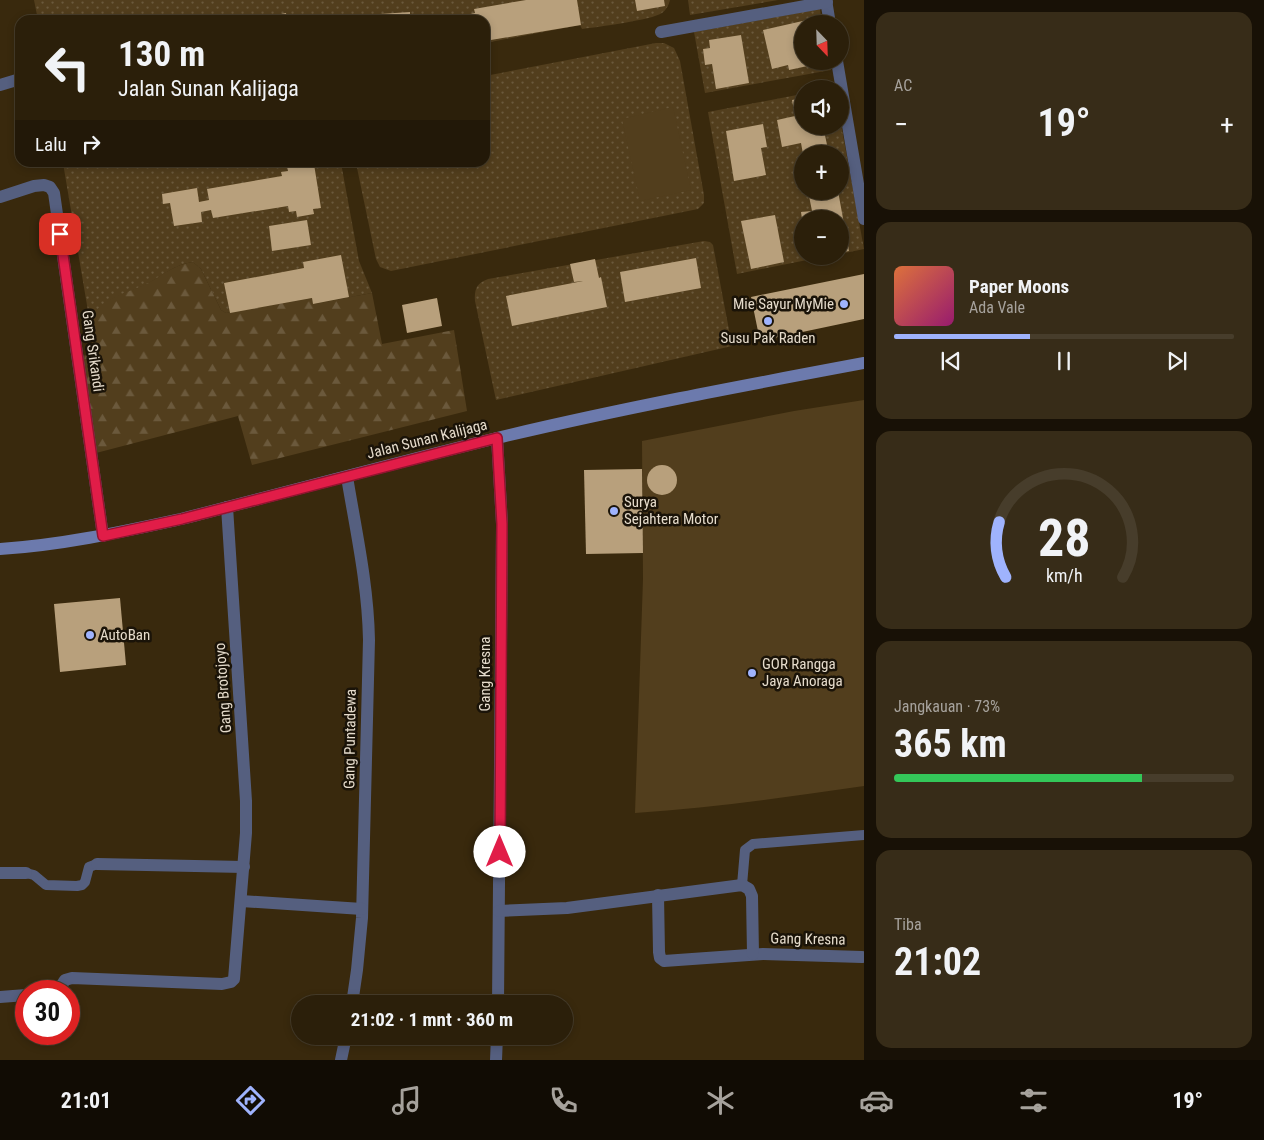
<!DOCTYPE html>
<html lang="id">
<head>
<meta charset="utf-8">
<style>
	body { margin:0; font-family:"Roboto Condensed",sans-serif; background:#372c18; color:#f1f3f6; height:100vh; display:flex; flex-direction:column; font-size:19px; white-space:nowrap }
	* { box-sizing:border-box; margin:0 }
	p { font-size:16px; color:#a6a29c }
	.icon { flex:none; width:28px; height:28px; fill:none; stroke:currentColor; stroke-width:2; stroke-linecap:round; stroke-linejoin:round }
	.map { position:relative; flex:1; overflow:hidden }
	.side { display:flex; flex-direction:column; gap:12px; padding:12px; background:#181106; width:400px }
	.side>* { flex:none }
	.guide { position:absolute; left:15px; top:15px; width:475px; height:152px; border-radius:15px; box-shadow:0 2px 8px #0003,0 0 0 1px #473d2b; background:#2b1f0a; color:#f1f3f6; overflow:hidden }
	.needle { width:32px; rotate:157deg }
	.buttons { position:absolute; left:794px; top:15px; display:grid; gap:10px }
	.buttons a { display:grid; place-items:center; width:55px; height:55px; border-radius:50%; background:#2b1f0a; box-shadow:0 2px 8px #0003,0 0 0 1px #473d2b; font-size:25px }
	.speed { position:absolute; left:15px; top:980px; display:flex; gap:10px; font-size:25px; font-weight:700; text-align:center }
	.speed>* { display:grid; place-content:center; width:65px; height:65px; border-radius:50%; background:#2b1f0a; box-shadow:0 2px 8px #0003,0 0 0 1px #473d2b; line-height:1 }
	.speed .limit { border:8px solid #d22; background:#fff; color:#111 }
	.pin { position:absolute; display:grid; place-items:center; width:42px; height:42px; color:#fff; margin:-21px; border-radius:10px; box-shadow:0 2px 8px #0006 }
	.me { position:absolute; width:55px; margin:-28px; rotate:0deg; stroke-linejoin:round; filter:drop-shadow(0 0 4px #0008) }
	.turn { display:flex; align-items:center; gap:18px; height:105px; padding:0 20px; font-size:22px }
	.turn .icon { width:65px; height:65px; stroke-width:2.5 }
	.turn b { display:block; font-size:35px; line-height:42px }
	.then { display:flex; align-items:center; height:48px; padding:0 20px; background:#0003; gap:10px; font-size:19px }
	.big { font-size:38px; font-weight:700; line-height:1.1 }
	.side .card { flex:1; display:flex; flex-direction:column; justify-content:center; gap:8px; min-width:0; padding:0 18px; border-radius:15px; background:#372c18 }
	.side .dial { align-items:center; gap:0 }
	.dial svg { height:130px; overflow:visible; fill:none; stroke:#473d2b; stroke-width:7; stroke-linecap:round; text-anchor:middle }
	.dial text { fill:#f1f3f6; stroke:none }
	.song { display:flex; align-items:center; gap:15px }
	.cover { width:60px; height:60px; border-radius:8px; background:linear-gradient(135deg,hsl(20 70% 55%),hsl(320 70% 35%)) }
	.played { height:5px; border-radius:2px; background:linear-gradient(90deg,#9fb3fd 40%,#473d2b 40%) }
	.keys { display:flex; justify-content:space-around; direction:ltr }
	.heat { display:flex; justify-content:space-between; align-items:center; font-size:28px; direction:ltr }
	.charge { height:8px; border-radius:4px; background:linear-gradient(90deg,#34c759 73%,#473d2b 0) }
	.trip { position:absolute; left:291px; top:995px; width:282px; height:50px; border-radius:25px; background:#2b1f0a; box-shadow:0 2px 8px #0003,0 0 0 1px #473d2b; font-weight:700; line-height:50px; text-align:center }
	.tab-bar { display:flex; height:80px; justify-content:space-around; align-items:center; background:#110c04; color:#a6a29c }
	.tab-bar .icon { width:35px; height:35px }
	.tab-bar .on { color:#9fb3fd }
	.tab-bar b { font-size:22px; color:#f1f3f6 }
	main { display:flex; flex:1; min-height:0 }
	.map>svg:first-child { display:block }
</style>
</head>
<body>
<main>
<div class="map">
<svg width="864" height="1060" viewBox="0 0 864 1060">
	<defs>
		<pattern id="grass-dots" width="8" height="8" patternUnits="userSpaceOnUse" patternTransform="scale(1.25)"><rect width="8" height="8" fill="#523e1d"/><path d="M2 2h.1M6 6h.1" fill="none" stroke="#6b593c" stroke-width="1.8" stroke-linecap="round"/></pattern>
		<pattern id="forest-firs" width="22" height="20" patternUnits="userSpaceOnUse" patternTransform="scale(1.25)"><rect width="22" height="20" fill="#523e1d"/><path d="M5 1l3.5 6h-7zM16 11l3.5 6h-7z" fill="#6b593c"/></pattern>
	</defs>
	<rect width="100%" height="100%" fill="#39290d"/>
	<g fill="url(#grass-dots)" fill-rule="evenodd">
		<path d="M34 0H670C669 5 666 10 662 13 652 20 597 27 582 29L580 25 485 43V20H38Z"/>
		<path d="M688 0H778L690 15Z"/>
		<path d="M820 9 822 24H802V61H829L831 70 705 93 694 32Z"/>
		<path d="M656 43H664L674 48 680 61 704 195V203L698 209 391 271 380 267 376 259 356 163 485 162V76Z"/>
		<path d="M802 94V126H840V119L864 249 840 254V219H802V256H827L737 274 708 112ZM802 154H840V191H802Z"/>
		<path d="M63 163H341L359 261 372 293 313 304 312 298 226 313 221 310 201 269 193 262C174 264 163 276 147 284 127 294 99 298 90 323Z"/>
		<path d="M704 241 710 242 713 245 732 346 496 400 475 301C474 289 477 283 488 279Z"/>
	</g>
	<path fill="url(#forest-firs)" d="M193 262 201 269 221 310 226 313 312 298 313 304 372 293 382 344 454 330 467 411 252 465 238 416 96 453 81 356 94 354C93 344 87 329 91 320 100 297 129 293 148 283 163 275 175 264 193 262Z"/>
	<g fill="#523e1d">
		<path d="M673 107 691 190 640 201 622 119Z"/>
		<path d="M864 400V786C788 797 712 808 635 813L643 579 642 441 794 411Z"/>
	</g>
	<g fill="#b8a07c">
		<path d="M526 0H577L581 25 485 41V20H443L475 13 474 9Z"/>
		<path d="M635 0H664L665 6 637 11Z"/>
		<path d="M410 12V20H380V14Z"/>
		<path d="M286 13 287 20H256V19Z"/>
		<path d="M807 20 808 24H802V61H816L817 64 789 70 788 65 772 69 763 30Z"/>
		<path d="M741 35 749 83 716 89 712 64 705 65 703 49 710 48 709 40Z"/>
		<path d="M802 98V126H823L829 154H803L801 143 782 147 777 120 795 116 792 100Z"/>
		<path d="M763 124 767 147 761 148 766 175 734 181 726 131Z"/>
		<path d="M286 162H306V166L314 164 321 208 313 209 314 214 297 217 296 211 289 212 288 206 213 218 211 210 201 212 202 222 174 226 170 203 163 204 162 194 197 188 199 202 209 200 207 189 282 176 281 172 288 171Z"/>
		<path d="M834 191H838L849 251 840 253V219H802L801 212 812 211 809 196Z"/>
		<path d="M775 215 784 262 751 269 741 221Z"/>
		<path d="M307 220 311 245 272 251 269 226Z"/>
		<path d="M341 255 349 297 313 304 312 298 230 313 224 283 304 268 303 262Z"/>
		<path d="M696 258 701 288 625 302 620 272Z"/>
		<path d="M595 259 599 278 601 277 607 307 512 326 506 296 583 281 574 282 570 264Z"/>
		<path d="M864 274V319L760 341 751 297Z"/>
		<path d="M437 298 442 326 407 333 402 305Z"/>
		<circle cx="662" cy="480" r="15"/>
		<path d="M642 469 643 553 586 554 584 470Z"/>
		<path d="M120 598 126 665 60 672 54 604Z"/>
	</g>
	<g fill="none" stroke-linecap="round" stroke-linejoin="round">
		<g stroke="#555f7f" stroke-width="10">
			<path d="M26 873 34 875 46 885 77 886 82 885 85 882 89 867 97 864"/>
			<path d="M742 885 745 850 753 844 864 835"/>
		</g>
		<g stroke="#555f7f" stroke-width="12">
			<path d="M826 0 830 24"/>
			<path d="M661 32 827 2"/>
			<path d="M837 61 864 219"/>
			<path d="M0 85 20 79"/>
			<path d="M0 197 34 186 44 185 50 187 54 193 103 536"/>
			<path d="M497 438 502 524 498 1004"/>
			<path d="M347 477C356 531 368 585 369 640L362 918 357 970 352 1004"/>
			<path d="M97 864 244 867"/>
			<path d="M0 873H26"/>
			<path d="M658 895 659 952 660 958 664 961 763 954 862 957"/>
			<path d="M241 901 362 909"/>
			<path d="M499 911 567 908 742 885 749 889 752 896 753 954"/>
			<path d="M58 991 65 980 72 978 222 984 231 982 234 979 246 833V801L227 507"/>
			<path d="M0 997 26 995"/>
			<path d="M341 1060 346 1036"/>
			<path d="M496 1060 497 1036"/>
		</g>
		<path stroke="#6c7aad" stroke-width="12" d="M0 549C62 545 121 532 181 519 287 492 391 464 497 438 618 409 741 386 864 363"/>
	</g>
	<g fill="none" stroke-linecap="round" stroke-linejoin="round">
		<defs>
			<path id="route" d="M60 234 103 536 182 519 497 438 502 524 500 852"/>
		</defs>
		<use href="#route" stroke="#92132f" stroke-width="12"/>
		<use href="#route" stroke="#e11d48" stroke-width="9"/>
	</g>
	<g fill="#9fb3fd" stroke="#1a1308" stroke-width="2">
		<circle cx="844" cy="304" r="5"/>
		<circle cx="768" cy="321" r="5"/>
		<circle cx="614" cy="511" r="5"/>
		<circle cx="90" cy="635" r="5"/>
		<circle cx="752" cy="673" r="5"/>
	</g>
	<g text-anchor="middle" stroke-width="5" stroke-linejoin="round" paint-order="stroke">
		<g font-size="15" fill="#e5dbcb" stroke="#1a1308" text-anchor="start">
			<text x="834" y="309" text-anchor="end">Mie Sayur MyMie</text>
			<text x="768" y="343" text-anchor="middle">Susu Pak Raden</text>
			<text x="624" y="507">Surya<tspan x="624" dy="17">Sejahtera Motor</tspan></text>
			<text x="100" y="640">AutoBan</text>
			<text x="762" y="669">GOR Rangga<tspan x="762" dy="17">Jaya Anoraga</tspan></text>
		</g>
		<g font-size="15" fill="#e5dbcb" stroke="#1a1308">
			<text transform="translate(93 351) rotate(82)" y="5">Gang Srikandi</text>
			<text transform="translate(427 439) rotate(-14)" y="5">Jalan Sunan Kalijaga</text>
			<text transform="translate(485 674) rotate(-90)" y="5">Gang Kresna</text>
			<text transform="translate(223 688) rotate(-94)" y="5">Gang Brotojoyo</text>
			<text transform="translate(350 739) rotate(-89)" y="5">Gang Puntadewa</text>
			<text transform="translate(808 939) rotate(1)" y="5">Gang Kresna</text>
		</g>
	</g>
</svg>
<div class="buttons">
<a><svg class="needle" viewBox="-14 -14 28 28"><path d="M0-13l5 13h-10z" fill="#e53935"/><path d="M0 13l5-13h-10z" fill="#a6a29c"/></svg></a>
<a><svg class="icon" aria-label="sound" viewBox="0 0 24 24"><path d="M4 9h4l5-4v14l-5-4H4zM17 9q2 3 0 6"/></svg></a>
<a>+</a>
<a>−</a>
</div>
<div class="speed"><div class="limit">30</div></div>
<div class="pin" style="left:60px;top:234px;background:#d93025"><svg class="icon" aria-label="arrive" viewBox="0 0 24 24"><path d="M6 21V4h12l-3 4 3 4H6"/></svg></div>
<svg class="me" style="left:500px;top:852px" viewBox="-20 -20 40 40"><circle r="19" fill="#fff"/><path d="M0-13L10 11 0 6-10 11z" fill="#e11d48"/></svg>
<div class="trip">21:02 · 1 mnt · 360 m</div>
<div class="guide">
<div class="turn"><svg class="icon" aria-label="left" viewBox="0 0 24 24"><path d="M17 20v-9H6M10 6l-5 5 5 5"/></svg><div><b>130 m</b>Jalan Sunan Kalijaga</div></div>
<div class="then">Lalu<svg class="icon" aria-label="right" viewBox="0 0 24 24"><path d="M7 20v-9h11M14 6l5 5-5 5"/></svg></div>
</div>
</div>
<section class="side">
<div class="card"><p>AC</p>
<div class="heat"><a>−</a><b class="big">19°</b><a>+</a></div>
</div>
<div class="card">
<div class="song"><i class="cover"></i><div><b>Paper Moons</b><p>Ada Vale</p></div></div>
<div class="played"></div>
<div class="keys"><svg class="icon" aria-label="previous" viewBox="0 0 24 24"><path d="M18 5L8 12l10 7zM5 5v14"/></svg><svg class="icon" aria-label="pause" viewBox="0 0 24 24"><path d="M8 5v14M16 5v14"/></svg><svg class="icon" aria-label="next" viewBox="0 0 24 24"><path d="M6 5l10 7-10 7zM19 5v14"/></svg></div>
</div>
<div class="card dial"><svg viewBox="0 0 100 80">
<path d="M14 69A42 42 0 1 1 86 69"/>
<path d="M14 69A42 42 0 0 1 10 35" stroke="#9fb3fd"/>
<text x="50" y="56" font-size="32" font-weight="700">28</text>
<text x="50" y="72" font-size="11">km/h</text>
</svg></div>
<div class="card"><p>Jangkauan · 73%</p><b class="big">365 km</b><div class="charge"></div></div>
<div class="card"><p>Tiba</p><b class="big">21:02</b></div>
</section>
</main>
<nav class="tab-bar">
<b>21:01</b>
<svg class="icon on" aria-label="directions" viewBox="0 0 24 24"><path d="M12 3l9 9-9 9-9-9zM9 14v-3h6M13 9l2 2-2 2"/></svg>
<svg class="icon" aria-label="music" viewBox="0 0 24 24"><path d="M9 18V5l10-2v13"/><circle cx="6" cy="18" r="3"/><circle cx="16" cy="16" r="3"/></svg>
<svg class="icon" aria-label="phone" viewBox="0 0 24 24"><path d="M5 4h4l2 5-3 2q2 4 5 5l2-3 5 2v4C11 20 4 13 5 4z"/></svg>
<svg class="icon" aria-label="climate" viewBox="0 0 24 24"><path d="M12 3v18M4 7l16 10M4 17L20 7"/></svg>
<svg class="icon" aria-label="car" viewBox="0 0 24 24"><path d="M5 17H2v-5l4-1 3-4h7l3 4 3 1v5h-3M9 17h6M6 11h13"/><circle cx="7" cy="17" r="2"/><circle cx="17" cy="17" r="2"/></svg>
<svg class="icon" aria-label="filters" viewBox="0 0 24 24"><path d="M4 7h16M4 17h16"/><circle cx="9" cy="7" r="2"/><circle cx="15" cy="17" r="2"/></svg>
<b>19°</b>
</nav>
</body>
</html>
